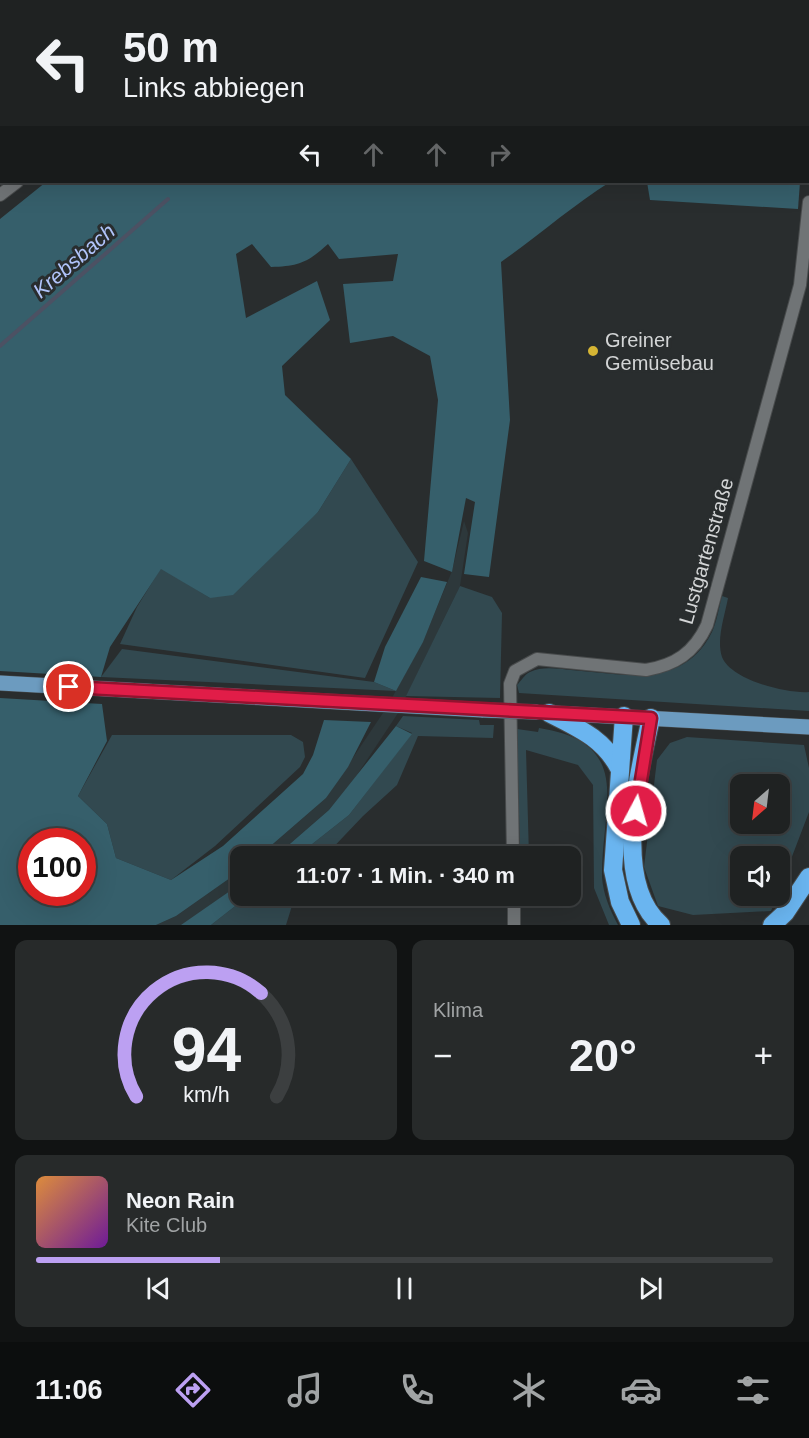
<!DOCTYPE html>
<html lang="de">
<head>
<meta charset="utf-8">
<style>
	body { margin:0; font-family:Helvetica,sans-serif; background:#272a2a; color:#f1f3f6; height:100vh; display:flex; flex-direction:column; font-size:22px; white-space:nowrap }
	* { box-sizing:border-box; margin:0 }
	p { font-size:20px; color:#a1a4a5 }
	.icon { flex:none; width:33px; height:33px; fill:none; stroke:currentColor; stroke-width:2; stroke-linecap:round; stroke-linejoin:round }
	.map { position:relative; height:925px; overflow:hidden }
	.sheet { display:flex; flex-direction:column; gap:15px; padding:15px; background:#111313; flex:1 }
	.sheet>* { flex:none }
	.hud { position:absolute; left:0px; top:0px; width:810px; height:183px; box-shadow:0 6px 24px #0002,0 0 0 2px #3c3f40; background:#1f2222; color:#f1f3f6; overflow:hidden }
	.needle { width:39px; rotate:208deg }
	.controls { position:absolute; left:730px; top:774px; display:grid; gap:12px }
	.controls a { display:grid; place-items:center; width:60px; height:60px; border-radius:12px; background:#1f2222; box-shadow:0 6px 24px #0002,0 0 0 2px #3c3f40; font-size:30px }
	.speed { position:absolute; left:18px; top:828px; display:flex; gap:12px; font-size:30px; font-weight:700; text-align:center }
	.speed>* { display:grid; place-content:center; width:78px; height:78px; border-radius:50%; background:#1f2222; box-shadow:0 6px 24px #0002,0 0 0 2px #3c3f40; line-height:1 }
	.speed .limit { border:9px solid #d22; background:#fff; color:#111 }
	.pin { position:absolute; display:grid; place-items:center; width:51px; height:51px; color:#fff; margin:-26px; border:3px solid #fff; border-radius:50%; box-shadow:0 2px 6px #0007 }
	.me { position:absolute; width:66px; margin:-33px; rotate:6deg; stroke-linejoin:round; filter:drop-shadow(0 0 4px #0008) }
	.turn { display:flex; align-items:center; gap:21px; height:126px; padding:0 24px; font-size:27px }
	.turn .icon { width:78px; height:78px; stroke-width:2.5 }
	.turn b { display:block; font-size:42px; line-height:51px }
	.lanes { display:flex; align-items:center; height:57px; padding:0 24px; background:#0003; justify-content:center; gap:30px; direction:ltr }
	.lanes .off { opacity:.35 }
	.big { font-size:45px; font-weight:700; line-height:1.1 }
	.sheet .widget { flex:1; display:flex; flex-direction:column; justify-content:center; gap:9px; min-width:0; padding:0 21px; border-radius:12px; background:#272a2a }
	.sheet .dial { align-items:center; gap:0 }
	.dial svg { height:156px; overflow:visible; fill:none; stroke:#3c3f40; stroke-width:7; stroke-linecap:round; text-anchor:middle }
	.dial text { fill:#f1f3f6; stroke:none }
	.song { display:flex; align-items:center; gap:18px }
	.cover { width:72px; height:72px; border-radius:9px; background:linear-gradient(135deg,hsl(30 70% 55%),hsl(280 70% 35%)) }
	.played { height:6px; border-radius:3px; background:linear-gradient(90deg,#bca0f2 25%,#3c3f40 25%) }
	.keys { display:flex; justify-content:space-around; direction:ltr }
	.heat { display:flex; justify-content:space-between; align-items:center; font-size:33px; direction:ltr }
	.sheet .tiles { flex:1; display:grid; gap:15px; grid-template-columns:1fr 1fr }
	.widget:last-child { grid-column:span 2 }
	.trip { position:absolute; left:230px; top:846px; width:351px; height:60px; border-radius:12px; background:#1f2222; box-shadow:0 6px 24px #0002,0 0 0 2px #3c3f40; font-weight:700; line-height:60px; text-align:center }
	.tabs { display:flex; height:96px; justify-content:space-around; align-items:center; background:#0c0e0e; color:#a1a4a5 }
	.tabs .icon { width:42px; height:42px }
	.tabs .selected { color:#bca0f2 }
	.tabs b { font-size:27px; color:#f1f3f6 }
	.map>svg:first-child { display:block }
</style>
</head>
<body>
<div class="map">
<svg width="809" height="925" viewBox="0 0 809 925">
	<rect width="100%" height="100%" fill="#292d2e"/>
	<g fill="#2d383b">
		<path d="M464 521 468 533 460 586 398 713 355 778 329 810 276 856H259L326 798 387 707 423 641 452 571Z"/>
		<path d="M240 871V884L182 925H156L176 916Z"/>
	</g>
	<g fill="#324950" fill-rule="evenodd">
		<path d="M351 459 418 562 365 678 120 644 137 607 161 568 210 598 318 512Z"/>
		<path d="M460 586 492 597 502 613 500 698 406 696Z"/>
		<path d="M722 596 728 598C725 615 716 639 722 657 731 680 787 694 809 692V711L519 693 517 685C521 681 525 674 530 672 542 666 559 669 571 670 623 674 683 690 712 632 717 621 719 607 722 596Z"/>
		<path d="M122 649 374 682 396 691 101 677Z"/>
		<path d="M403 716 479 720 480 725H494L493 738 418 736 397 785 363 816 325 856H297L349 815 412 733 396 726Z"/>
		<path d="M539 728C636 743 601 807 602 877 603 894 610 910 618 925H609L594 888 593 785 578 765 526 750 529 856H520L517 729 538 732Z"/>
		<path d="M112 735H291L303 742 305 757 300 767 215 846 171 880 116 858 107 824 78 796Z"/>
		<path d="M687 737 804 745 809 768V812L780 888V856H741V896H777L771 911 693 915 658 906 644 867 657 760 670 743ZM780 784V824H741V784Z"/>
		<path d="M248 896H295L286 925H211Z"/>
	</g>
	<g fill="#365f6b" fill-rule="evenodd">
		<path d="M0 0H174L2 2 0 91Z"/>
		<path d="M219 0H809V92L808 2Z"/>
		<path d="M46 182H610C572 206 538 236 501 262L510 420 489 577 464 574 475 502 466 498 452 572 424 561 438 400 430 356 393 336 350 343 343 284 393 281 398 254 339 259 328 244C307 263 299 266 271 267L252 244 236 254 246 318 317 281 330 320 282 366 285 395 351 459 318 512 233 595 210 598 161 569 110 647 101 677 0 671V219Z"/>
		<path d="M647 182H800L798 209 650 200Z"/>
		<path d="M421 577 447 582 423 642 396 691 374 682 385 647Z"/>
		<path d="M0 698 102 704 107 741 78 796 107 824 116 858 171 880 223 846 303 774 313 755 324 720 371 722 348 767 326 798 259 856H240V871L176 916 156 925H0ZM32 842H82V892H32Z"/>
		<path d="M396 726 412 734 349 815 297 856H276L329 810Z"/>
		<path d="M240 884V896H248L211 925H181Z"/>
	</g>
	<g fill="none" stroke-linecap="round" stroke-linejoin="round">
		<path stroke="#4c5163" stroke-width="4" d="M0 346 168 199"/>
		<defs>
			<g id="street">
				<path d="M202 2 203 0"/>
				<path d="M0 195 17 182"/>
				<path d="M513 856 510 684 515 671 537 659 646 670C675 665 694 653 707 625L800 285 809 202"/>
				<path d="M514 896V925"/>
			</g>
			<g id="primary">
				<path d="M0 683 483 710"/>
				<path d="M552 713 809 727"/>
			</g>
			<g id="highway">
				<path d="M549 713C578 728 603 738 619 768"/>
				<path d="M624 716 613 870 620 902 631 925"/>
				<path d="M651 718C639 774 611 882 661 925"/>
				<path d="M772 925 785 913 809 877"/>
			</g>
		</defs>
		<use href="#street" stroke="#484b4c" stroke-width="14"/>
		<use href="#primary" stroke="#484b4c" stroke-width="16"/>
		<use href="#highway" stroke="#484b4c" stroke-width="20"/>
		<use href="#street" stroke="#707476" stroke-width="12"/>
		<use href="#primary" stroke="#6c9bbf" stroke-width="15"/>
		<use href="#highway" stroke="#6ab5f0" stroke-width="18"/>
		<defs>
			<path id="primary-bridge" d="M483 710 537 712"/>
		</defs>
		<use href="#primary-bridge" stroke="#484b4c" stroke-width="16" stroke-linecap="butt"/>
		<use href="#primary-bridge" stroke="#6c9bbf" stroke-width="15"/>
	</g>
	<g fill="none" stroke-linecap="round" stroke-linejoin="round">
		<defs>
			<path id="route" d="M69 687 651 718 636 811"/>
		</defs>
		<use href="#route" stroke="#92132f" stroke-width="15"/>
		<use href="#route" stroke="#e11d48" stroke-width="10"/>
	</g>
	<circle fill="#d5b534" stroke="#292d2e" stroke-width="2" cx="593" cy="351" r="6"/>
	<g text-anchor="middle" stroke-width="6" stroke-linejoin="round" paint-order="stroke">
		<g font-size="20" fill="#d3d5d6" stroke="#292d2e" text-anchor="start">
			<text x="605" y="347">Greiner<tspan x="605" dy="23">Gemüsebau</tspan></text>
		</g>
		<g font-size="20" fill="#d3d5d6" stroke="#292d2e">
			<text transform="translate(706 551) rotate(-74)" y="7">Lustgartenstraße</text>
		</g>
		<g font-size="21" font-style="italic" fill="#b1c4fa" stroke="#292d2e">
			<text transform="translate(74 261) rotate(-41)" y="7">Krebsbach</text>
		</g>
	</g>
</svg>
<div class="controls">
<a><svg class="needle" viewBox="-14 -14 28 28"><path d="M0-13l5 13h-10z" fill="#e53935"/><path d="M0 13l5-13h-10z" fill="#a1a4a5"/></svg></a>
<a><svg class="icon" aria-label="sound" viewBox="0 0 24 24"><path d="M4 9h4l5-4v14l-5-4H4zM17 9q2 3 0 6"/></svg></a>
</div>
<div class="speed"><div class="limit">100</div></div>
<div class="pin" style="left:69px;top:687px;background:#d93025"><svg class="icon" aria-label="arrive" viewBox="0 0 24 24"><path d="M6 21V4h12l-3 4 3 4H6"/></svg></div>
<svg class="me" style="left:636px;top:811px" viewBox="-20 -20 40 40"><circle r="17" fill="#e11d48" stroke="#fff" stroke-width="3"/><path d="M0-11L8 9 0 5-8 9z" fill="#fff"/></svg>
<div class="trip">11:07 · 1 Min. · 340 m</div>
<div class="hud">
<div class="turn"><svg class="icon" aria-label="left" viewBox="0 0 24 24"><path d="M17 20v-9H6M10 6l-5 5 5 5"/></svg><div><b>50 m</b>Links abbiegen</div></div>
<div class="lanes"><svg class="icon" aria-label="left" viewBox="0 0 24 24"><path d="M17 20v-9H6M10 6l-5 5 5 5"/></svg><svg class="icon off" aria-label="ahead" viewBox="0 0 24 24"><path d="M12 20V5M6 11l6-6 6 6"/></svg><svg class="icon off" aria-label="ahead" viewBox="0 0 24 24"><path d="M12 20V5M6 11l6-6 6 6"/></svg><svg class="icon off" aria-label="right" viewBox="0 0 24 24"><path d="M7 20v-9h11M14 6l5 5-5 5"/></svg></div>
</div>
</div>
<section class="sheet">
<div class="tiles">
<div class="widget dial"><svg viewBox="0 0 100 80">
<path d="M14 69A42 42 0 1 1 86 69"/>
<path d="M14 69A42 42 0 0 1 78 16" stroke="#bca0f2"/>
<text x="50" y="56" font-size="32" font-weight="700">94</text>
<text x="50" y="72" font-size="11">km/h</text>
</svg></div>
<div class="widget"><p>Klima</p>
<div class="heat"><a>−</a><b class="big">20°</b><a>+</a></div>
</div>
<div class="widget">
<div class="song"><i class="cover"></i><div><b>Neon Rain</b><p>Kite Club</p></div></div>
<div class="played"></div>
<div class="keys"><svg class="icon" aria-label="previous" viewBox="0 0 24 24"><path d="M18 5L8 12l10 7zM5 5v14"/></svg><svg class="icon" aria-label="pause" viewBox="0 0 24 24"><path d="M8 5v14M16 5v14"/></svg><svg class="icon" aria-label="next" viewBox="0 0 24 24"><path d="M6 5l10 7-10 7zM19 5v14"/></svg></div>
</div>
</div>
</section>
<nav class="tabs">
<b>11:06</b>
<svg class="icon selected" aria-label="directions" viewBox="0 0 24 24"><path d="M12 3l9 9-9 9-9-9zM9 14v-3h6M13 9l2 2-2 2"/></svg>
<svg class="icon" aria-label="music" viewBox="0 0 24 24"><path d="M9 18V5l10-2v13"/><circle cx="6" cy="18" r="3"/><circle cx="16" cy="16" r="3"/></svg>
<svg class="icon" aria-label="phone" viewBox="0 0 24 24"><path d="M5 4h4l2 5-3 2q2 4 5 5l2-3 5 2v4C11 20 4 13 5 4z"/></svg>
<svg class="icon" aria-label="climate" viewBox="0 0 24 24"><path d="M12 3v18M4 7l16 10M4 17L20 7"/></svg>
<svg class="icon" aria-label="car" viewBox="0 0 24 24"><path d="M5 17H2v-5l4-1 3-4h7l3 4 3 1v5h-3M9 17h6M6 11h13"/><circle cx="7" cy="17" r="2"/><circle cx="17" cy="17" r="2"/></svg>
<svg class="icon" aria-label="filters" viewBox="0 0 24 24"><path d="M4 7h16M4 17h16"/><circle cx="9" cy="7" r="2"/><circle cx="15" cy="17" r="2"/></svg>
</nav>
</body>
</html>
